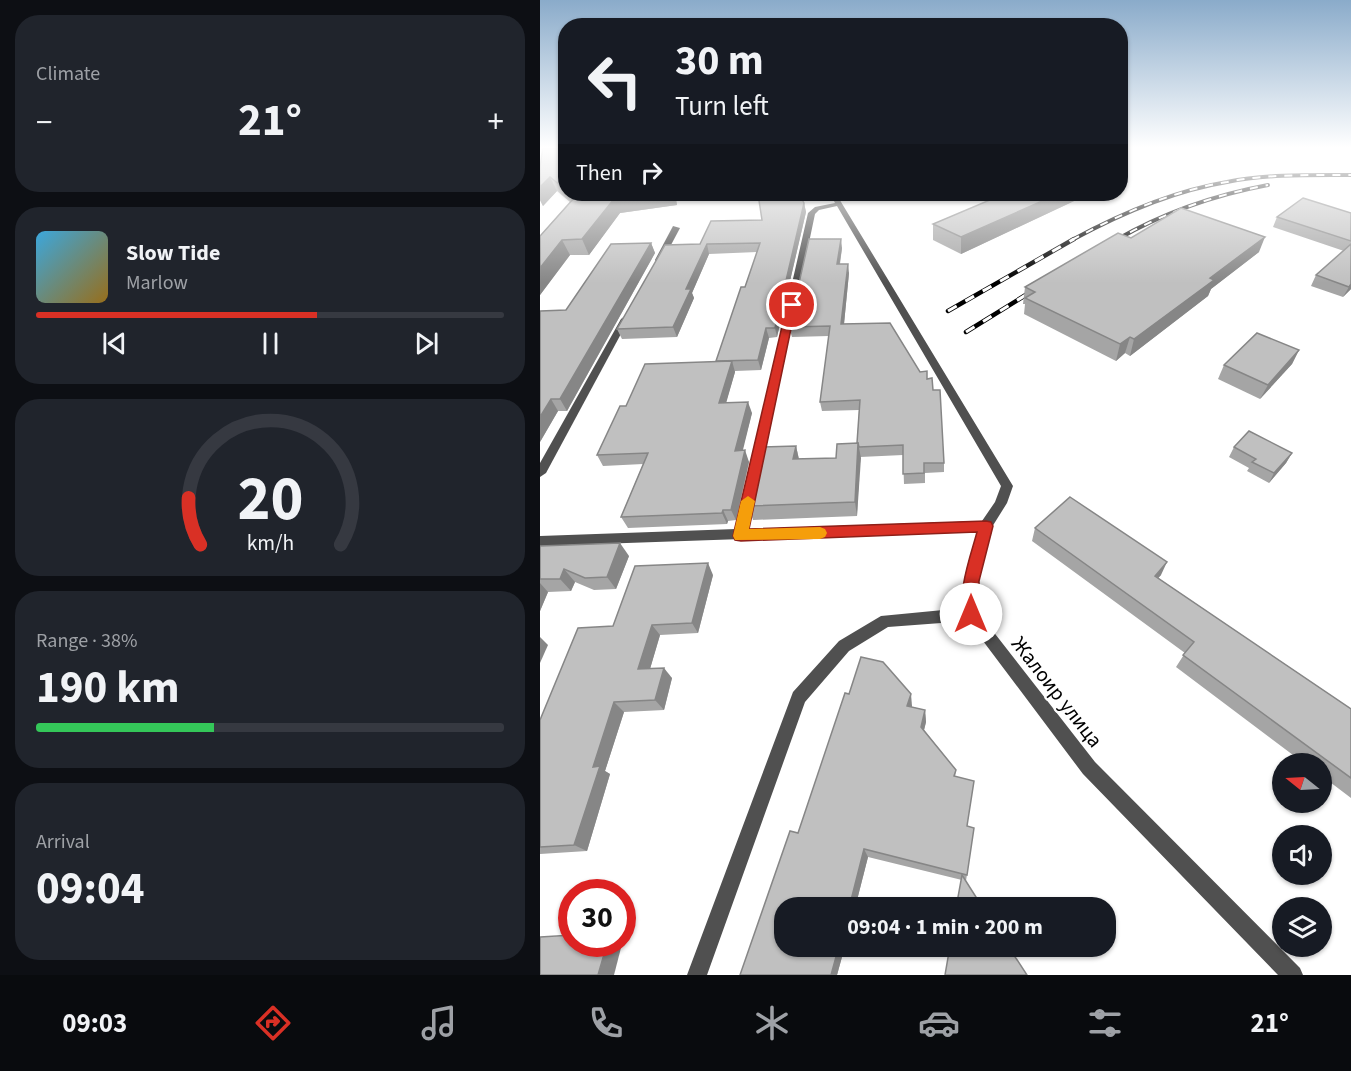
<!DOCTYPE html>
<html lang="en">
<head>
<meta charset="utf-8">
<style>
	body { margin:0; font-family:"Source Sans 3",sans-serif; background:#20242c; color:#f1f3f6; height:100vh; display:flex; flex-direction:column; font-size:22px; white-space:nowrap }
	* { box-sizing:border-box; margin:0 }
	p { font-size:20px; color:#9ea1a6 }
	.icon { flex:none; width:33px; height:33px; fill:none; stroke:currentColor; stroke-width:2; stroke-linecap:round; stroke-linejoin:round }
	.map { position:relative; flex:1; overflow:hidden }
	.panel { display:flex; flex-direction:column; gap:15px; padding:15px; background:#0d0f14; width:540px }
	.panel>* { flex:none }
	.guide { position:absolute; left:18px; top:18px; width:570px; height:183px; border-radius:24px; box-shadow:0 2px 4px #0004; background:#171b24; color:#f1f3f6; overflow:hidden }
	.needle { width:39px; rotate:288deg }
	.fabs { position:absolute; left:732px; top:753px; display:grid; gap:12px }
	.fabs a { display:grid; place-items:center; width:60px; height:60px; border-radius:50%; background:#171b24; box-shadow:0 2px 4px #0004; font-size:30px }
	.speed { position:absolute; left:18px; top:879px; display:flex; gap:12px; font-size:30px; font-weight:700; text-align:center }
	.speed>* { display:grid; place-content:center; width:78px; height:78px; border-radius:50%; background:#171b24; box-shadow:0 2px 4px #0004; line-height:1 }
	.speed .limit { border:9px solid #d22; background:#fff; color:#111 }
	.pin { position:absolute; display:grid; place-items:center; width:51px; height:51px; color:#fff; margin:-26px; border:3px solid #fff; border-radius:50%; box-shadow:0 2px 6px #0007 }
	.me { position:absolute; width:66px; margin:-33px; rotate:0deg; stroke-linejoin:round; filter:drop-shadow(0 0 4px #0008) }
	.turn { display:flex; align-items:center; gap:21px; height:126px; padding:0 18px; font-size:27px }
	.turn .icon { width:78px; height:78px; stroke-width:2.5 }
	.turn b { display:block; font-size:42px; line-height:51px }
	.then { display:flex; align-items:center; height:57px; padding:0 18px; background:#0003; gap:12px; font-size:22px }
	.big { font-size:45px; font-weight:700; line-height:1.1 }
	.panel .card { flex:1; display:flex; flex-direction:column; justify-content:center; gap:9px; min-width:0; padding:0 21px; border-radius:24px; background:#20242c }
	.panel .dial { align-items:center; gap:0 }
	.dial svg { height:156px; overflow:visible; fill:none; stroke:#363941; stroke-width:7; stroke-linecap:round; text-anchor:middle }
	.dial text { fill:#f1f3f6; stroke:none }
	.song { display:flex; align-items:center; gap:18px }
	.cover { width:72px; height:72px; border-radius:9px; background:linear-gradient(135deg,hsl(200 70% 55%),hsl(40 70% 35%)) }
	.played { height:6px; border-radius:3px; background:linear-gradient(90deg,#d93025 60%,#363941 60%) }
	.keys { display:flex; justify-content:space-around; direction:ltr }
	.heat { display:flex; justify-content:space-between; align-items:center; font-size:33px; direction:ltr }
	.charge { height:9px; border-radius:4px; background:linear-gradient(90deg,#34c759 38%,#363941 0) }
	.trip { position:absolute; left:234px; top:897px; width:342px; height:60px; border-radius:24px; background:#171b24; box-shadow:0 2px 4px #0004; font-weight:700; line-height:60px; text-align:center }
	.tab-bar { display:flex; height:96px; justify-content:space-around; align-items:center; background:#090b0e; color:#9ea1a6 }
	.tab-bar .icon { width:42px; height:42px }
	.tab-bar .selected { color:#d93025 }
	.tab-bar b { font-size:27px; color:#f1f3f6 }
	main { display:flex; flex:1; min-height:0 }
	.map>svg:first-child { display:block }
</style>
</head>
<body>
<main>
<section class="panel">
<div class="card"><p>Climate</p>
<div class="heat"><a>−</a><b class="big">21°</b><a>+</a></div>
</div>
<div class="card">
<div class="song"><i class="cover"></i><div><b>Slow Tide</b><p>Marlow</p></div></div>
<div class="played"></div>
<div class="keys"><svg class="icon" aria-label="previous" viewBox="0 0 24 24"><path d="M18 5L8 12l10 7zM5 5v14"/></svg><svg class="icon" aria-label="pause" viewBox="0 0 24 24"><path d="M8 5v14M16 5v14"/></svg><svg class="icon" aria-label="next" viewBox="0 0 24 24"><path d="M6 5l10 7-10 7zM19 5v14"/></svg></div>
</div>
<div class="card dial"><svg viewBox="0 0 100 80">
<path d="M14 69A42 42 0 1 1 86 69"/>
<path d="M14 69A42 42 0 0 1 8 45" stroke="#d93025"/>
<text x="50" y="56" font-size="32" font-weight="700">20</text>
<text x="50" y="72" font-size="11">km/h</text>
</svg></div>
<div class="card"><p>Range · 38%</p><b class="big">190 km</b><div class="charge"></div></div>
<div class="card"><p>Arrival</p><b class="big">09:04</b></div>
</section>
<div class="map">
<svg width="811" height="975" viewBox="0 0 811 975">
	<rect width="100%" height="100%" fill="#fff"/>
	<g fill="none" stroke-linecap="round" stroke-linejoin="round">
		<g fill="#505050" fill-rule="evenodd">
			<path d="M295 195 298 197 473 486 467 503 452 527 438 581V612L555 762 760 968 763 975H738L543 774 428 621 348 627 309 651 265 702 167 975H147L253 692 299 641 341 616 424 608V581L438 531 0 546V536L196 529 268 213 275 207 295 203 292 197ZM297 206 461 486 455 502 442 521 209 529 275 214 279 210Z"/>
			<path d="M133 226 140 228 122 262H116L115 260Z"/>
			<path d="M85 316 89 319 6 473 0 477V463L81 319Z"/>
		</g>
		<defs>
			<g id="rail-far1">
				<path d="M532 240C580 214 632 191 687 182 727 174 770 175 811 175"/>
				<path d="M576 240C623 213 674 195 728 185"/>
			</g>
			<g id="rail">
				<path d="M571 243 578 239"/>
				<path d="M408 311 534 239"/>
				<path d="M426 332 497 288"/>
			</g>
		</defs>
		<use href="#rail-far1" stroke="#000" stroke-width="4"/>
		<use href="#rail" stroke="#000" stroke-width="4.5"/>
		<use href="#rail-far1" stroke="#fff" stroke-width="2" stroke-dasharray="8" stroke-linecap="butt"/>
		<use href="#rail" stroke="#fff" stroke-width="3" stroke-dasharray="10" stroke-linecap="butt"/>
	</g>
	<g fill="#a5a5a5">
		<path d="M26 146V194H135L137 205 80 213 49 255H30L0 295V236L30 202 17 191 3 206 0 200V167Z"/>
		<path d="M245 194 264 203 266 212 237 337 229 338 221 370 195 371V372L186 402 212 413 202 451 209 462 196 520 188 521 187 524 88 528 81 517 103 464 63 466 57 455 176 362 205 287 217 252 169 254 152 293 154 298 137 337 82 339 77 329 160 244 222 220Z"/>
		<path d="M464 194H549L421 254 393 240V224Z"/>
		<path d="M811 213V289L803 297 771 286 776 275 804 251 733 227 737 217Z"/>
		<path d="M591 238 719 252 671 289 668 296 590 356 585 353 576 361 484 314 485 304H483L485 287Z"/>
		<path d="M111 243 115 253 27 411H18L0 442 26 310Z"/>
		<path d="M302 248 300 264 309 273 304 324 380 372 387 379 393 390 404 463V472L385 473V483L364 484 363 455 320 457 317 516 213 520 208 506 256 446 259 459 296 458 317 443 319 410 282 411 280 402 289 336 252 337 249 327Z"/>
		<path d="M759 350 752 364 720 399 678 379 684 365Z"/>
		<path d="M694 447 752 453 746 463 729 483 707 471 709 468 689 457Z"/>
		<path d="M495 528 621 575 618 578 811 709V798L782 776V764H765L636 667 645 653 492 541Z"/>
		<path d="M0 546 89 556 76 589 54 590 35 582 31 591 8 592 0 611Z"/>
		<path d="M173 575 158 633 120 635 110 669 132 678 124 710 84 712 65 771 70 774 47 851 0 854V720L73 626Z"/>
		<path d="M372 706V707L385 710 386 722 384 730 416 770 415 777 427 827 434 828 426 881 328 857 315 908H244L305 946 297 975H200L258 833Z"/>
	</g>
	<g fill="#868686">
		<path d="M10 177 17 191 3 206 0 200V187Z"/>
		<path d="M110 194H135L137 205 80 213 49 255 42 239 74 199Z"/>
		<path d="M518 194H549L421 254V237Z"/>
		<path d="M264 203 266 212 237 337 235 328Z"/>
		<path d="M725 237 719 252 671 289 668 296 590 356 594 339 670 278Z"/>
		<path d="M301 239 302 248 298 274 297 264Z"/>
		<path d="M22 240 30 255 0 295V268Z"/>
		<path d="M111 243 115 253 27 411 20 399Z"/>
		<path d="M167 244 169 254 152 293 154 298 137 337 133 327 146 289Z"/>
		<path d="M308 264 309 273 303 334 301 324Z"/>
		<path d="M811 284V289L803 297 809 287Z"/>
		<path d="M226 328 229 338 221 370 218 360Z"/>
		<path d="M590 337 585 353 576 361 580 344Z"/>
		<path d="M759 350 752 364 720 399 728 385Z"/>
		<path d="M192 361 195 372 183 414 179 403Z"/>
		<path d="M11 399 18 411 0 442V417Z"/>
		<path d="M208 402 212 413 200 462 195 451Z"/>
		<path d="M318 443 321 458 317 516 315 502Z"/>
		<path d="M256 446 259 460 253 459Z"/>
		<path d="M205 450 209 462 196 520 191 510Z"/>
		<path d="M752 453 746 463 729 483 734 473Z"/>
		<path d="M183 510 188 521 187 524 182 513Z"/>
		<path d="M80 543 89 556 76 589 67 577Z"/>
		<path d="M627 562 621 575 609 588 615 576Z"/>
		<path d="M168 563 173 575 158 633 152 623Z"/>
		<path d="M24 569 35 582 31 591 20 579Z"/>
		<path d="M0 583 8 592 0 611Z"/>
		<path d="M112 625 120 635 107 679 98 669Z"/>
		<path d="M0 637 8 645 0 663Z"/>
		<path d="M124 668 132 678 124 710 115 700Z"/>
		<path d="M371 694 372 706 369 718 367 706Z"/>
		<path d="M74 702 84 712 65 771 70 774 47 851 34 845 53 767Z"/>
		<path d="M385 710 386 722 382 738 381 727Z"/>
		<path d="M324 849 328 857 315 908H309Z"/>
		<path d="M67 944H82L74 975H58Z"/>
		<path d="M299 946H305L297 975H291Z"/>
	</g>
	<g fill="#c0c0c0" stroke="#868686" stroke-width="1.5">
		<path d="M3 146H26V190L10 177 0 187V167Z"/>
		<path d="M29 194H110L74 199 42 239 22 240 0 268V236L34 198Z"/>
		<path d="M218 194H259L264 203 235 328H226L218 360 176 361 201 287H205L220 243 167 244 146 289H151L133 327 77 329 125 245 160 244 171 221 222 220Z"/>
		<path d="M464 194H518L421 237 393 224Z"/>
		<path d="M763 198 811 213V241L737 217Z"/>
		<path d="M641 208 725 237 670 278 674 280 594 339 590 337 580 344 485 298 495 292 485 287 578 233 591 238Z"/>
		<path d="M269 239H301L297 264H308L301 324 350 323 380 372 387 371V379L392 378 393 390H400L404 463H384V473L363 474V445L319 447 318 443H317L320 400 280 402 290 326 249 327Z"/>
		<path d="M111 243 20 399H11L0 417V311L26 310 71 244Z"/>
		<path d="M811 244V284L809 287 776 275Z"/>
		<path d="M717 333 759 350 728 385 684 365Z"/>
		<path d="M192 361 179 403 208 402 195 451 205 450 191 510H183L182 513 81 517 108 453 57 455 80 406H86L105 364Z"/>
		<path d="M709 431 752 453 734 473 712 462 716 459 694 447Z"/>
		<path d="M318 443 315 502 208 506 221 447 256 446 253 459 296 458 297 444Z"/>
		<path d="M530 497 627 562 615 576 811 709V778L643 655 654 642 495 528Z"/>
		<path d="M80 543 67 577 45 578 24 569 20 579H0V546Z"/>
		<path d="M168 563 152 623 112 625 98 669 124 668 115 700 74 702 53 767 60 766 34 845 0 847V720L38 628 73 626 95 566Z"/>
		<path d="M321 657 343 662 371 694 367 706 385 710 381 727 416 770 414 776 434 781 427 826 434 828 427 875 324 849 309 908H244V946H299L291 975H200L250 831 258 833 305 693 309 694Z"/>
		<path d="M422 875 443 908H416Z"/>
		<path d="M32 935V944H67L58 975H0V937Z"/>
		<path d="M410 946H468L487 975H405Z"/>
	</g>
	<linearGradient id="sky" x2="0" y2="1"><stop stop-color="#8aabca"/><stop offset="0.52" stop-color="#fff"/><stop offset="1" stop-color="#fff" stop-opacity="0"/></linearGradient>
	<rect width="811" height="283" fill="url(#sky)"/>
	<path fill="#d93025" stroke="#8d1f18" stroke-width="1.5" d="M252 302 256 305 209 529 446 521 451 522 453 526 439 581V614L437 619 431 621 426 619C415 596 431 555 437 532L201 541 195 540 193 536 247 305Z"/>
	<path fill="#f59e0b" d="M208 496 215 501 209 529 280 527 285 529 287 533 285 537 280 539 195 540 193 536 201 501Z"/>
	<g text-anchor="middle" stroke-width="4.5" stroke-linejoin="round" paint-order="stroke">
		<g font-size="21" fill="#000" stroke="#fff">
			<text transform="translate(517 692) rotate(52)" y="7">Жалоир улица</text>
		</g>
	</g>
</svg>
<div class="fabs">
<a><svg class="needle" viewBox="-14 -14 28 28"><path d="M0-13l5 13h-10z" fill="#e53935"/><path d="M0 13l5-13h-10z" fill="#9ea1a6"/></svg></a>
<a><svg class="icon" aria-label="sound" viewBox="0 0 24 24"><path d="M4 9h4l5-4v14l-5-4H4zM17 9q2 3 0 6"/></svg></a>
<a><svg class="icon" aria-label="layers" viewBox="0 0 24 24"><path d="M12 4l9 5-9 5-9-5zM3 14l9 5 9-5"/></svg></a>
</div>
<div class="speed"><div class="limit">30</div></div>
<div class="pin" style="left:252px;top:305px;background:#d93025"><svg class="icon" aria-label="arrive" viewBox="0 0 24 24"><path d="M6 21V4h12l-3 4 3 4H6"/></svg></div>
<svg class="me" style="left:431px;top:614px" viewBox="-20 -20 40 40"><circle r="19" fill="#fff"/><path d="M0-13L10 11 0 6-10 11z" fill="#d93025"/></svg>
<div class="trip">09:04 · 1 min · 200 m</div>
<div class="guide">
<div class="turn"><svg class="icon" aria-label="left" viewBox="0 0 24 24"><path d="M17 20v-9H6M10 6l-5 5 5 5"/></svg><div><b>30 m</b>Turn left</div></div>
<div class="then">Then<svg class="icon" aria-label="right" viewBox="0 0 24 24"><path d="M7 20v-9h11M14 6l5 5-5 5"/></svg></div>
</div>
</div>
</main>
<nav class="tab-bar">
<b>09:03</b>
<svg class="icon selected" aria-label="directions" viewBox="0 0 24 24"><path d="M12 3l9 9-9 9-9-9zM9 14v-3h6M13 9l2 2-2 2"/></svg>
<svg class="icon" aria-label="music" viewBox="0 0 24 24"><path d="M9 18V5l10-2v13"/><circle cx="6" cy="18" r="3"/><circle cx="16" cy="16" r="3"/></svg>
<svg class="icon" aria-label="phone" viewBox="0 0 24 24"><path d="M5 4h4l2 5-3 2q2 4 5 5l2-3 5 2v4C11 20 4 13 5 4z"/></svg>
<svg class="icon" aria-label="climate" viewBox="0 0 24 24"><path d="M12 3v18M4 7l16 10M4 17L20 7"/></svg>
<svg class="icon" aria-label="car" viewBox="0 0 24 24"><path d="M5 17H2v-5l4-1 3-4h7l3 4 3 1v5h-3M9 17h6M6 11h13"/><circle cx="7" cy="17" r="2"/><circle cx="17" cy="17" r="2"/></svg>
<svg class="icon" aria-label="filters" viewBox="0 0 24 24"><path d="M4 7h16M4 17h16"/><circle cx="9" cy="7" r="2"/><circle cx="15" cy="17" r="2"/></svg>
<b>21°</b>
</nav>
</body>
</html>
